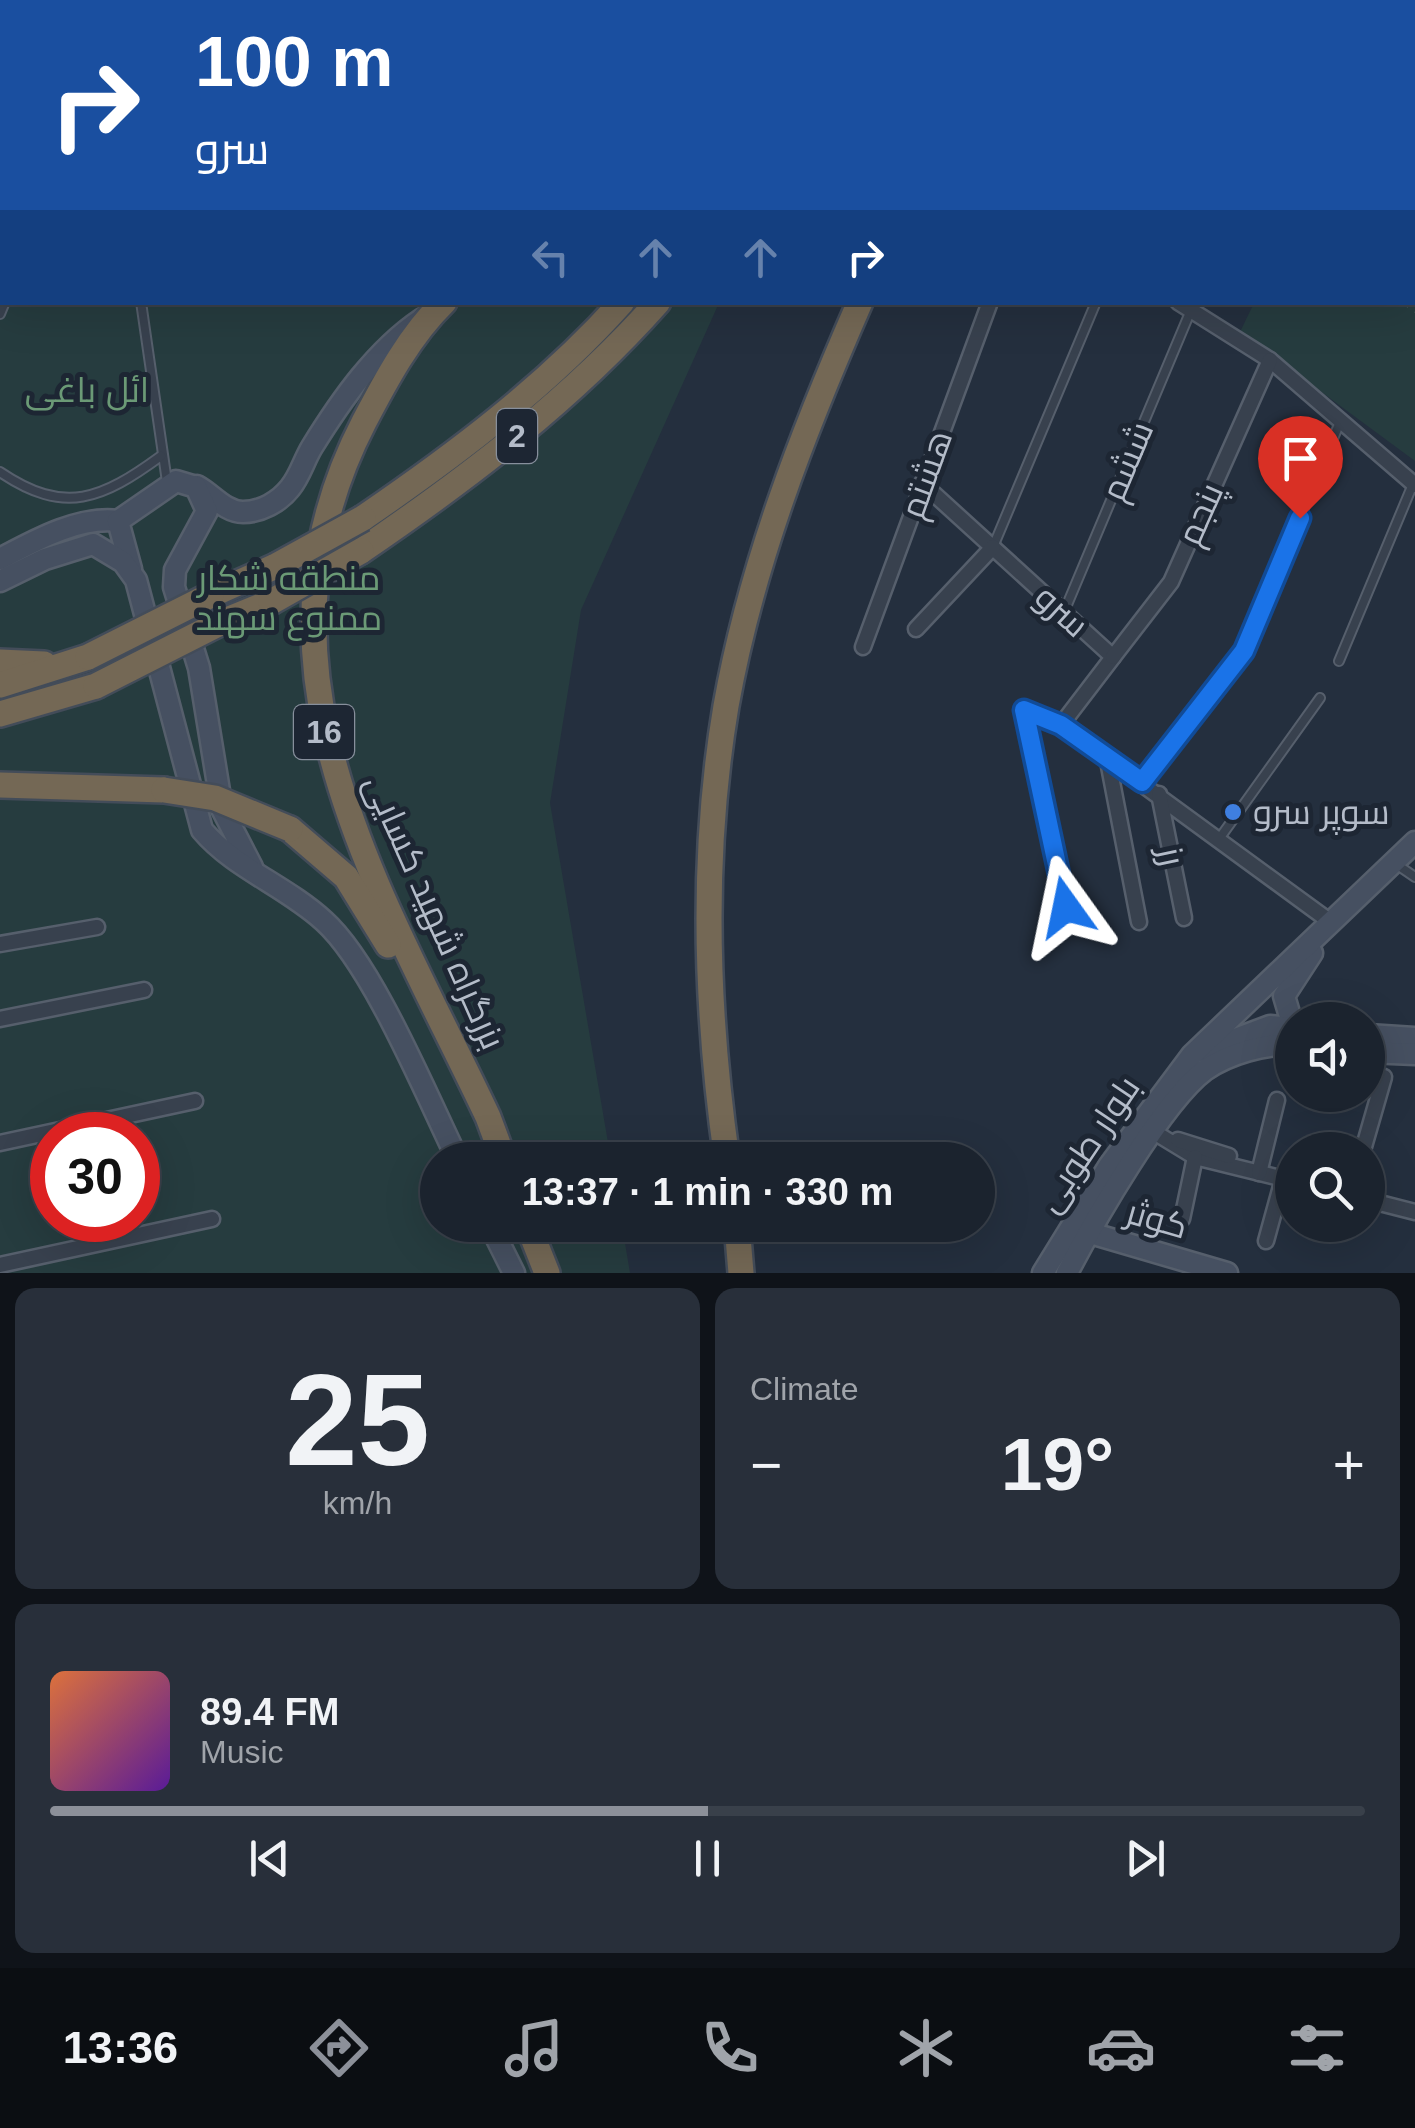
<!DOCTYPE html>
<html lang="en">
<head>
<meta charset="utf-8">
<style>
	body { margin:0; font-family:Arial,Cairo,sans-serif; background:#282f3a; color:#f1f3f6; height:100vh; display:flex; flex-direction:column; font-size:38px; white-space:nowrap }
	* { box-sizing:border-box; margin:0 }
	p { font-size:32px; color:#a0a4aa }
	.icon { flex:none; width:55px; height:55px; fill:none; stroke:currentColor; stroke-width:2; stroke-linecap:round; stroke-linejoin:round }
	.map { position:relative; height:1273px; overflow:hidden }
	.sheet { display:flex; flex-direction:column; gap:15px; padding:15px; background:#0f1319; flex:1 }
	.sheet>* { flex:none }
	.hud { position:absolute; left:0px; top:0px; width:1415px; height:305px; box-shadow:0 10px 40px #0002,0 0 0 2px #39404a; background:#1a4fa0; color:#fff; overflow:hidden }
	.buttons { position:absolute; left:1275px; top:1002px; display:grid; gap:20px }
	.buttons a { display:grid; place-items:center; width:110px; height:110px; border-radius:50%; background:#1b232e; box-shadow:0 10px 40px #0002,0 0 0 2px #39404a; font-size:50px }
	.speed { position:absolute; left:30px; top:1112px; display:flex; gap:20px; font-size:50px; font-weight:700; text-align:center }
	.speed>* { display:grid; place-content:center; width:130px; height:130px; border-radius:50%; background:#1b232e; box-shadow:0 10px 40px #0002,0 0 0 2px #39404a; line-height:1 }
	.speed .limit { border:15px solid #d22; background:#fff; color:#111 }
	.pin { position:absolute; display:grid; place-items:center; width:85px; height:85px; color:#fff; margin:-102px -42px; border-radius:50% 50% 50% 0; rotate:-45deg; box-shadow:0 0 10px #0007 }
	.pin .icon { rotate:45deg }
	.me { position:absolute; width:110px; margin:-55px; rotate:348deg; stroke-linejoin:round; filter:drop-shadow(0 0 8px #0008) }
	.turn { display:flex; align-items:center; gap:35px; height:210px; padding:0 30px; font-size:45px }
	.turn .icon { width:130px; height:130px; stroke-width:2.5 }
	.turn b { display:block; font-size:70px; line-height:85px }
	.lanes { display:flex; align-items:center; height:95px; padding:0 30px; background:#0003; justify-content:center; gap:50px; direction:ltr }
	.lanes .off { opacity:.35 }
	.big { font-size:75px; font-weight:700; line-height:1.1 }
	.sheet .card { flex:1; display:flex; flex-direction:column; justify-content:center; gap:15px; min-width:0; padding:0 35px; border-radius:20px; background:#282f3a }
	.sheet .dial { align-items:center; gap:0 }
	.dial b { font-size:130px; line-height:1 }
	.song { display:flex; align-items:center; gap:30px }
	.cover { width:120px; height:120px; border-radius:15px; background:linear-gradient(135deg,hsl(20 70% 55%),hsl(270 70% 35%)) }
	.played { height:10px; border-radius:5px; background:linear-gradient(90deg,#8c9099 50%,#39404a 50%) }
	.keys { display:flex; justify-content:space-around; direction:ltr }
	.heat { display:flex; justify-content:space-between; align-items:center; font-size:55px; direction:ltr }
	.sheet .tiles { flex:1; display:grid; gap:15px; grid-template-columns:1fr 1fr }
	.card:last-child { grid-column:span 2 }
	.trip { position:absolute; left:420px; top:1142px; width:575px; height:100px; border-radius:50px; background:#1b232e; box-shadow:0 10px 40px #0002,0 0 0 2px #39404a; font-weight:700; line-height:100px; text-align:center }
	.dock { display:flex; height:160px; justify-content:space-around; align-items:center; background:#0b0e12; color:#a0a4aa }
	.dock .icon { width:70px; height:70px }
	.dock .active { color:#8c9099 }
	.dock b { font-size:45px; color:#f1f3f6 }
	.map>svg:first-child { display:block }
</style>
</head>
<body>
<div class="map">
<svg width="1415" height="1273" viewBox="0 0 1415 1273">
	<rect width="100%" height="100%" fill="#242f3e"/>
	<g fill="#263c3f" fill-rule="evenodd">
		<path d="M0 0H854L2 2V302L719 303 581 610 550 803 611 1160H438V1225H622L630 1273H0ZM52 1135H138V1220H52Z"/>
		<path d="M977 0H1415V461L1240 332 1254 303 1412 302V2Z"/>
	</g>
	<g fill="none" stroke-linecap="round" stroke-linejoin="round">
		<defs>
			<g id="lane">
				<path d="M0 106 2 108"/>
				<path d="M141 302 167 482"/>
				<path d="M0 314 5 302"/>
				<path d="M0 472C65 516 102 499 161 456"/>
				<path d="M993 547 1096 302"/>
				<path d="M1064 612 1191 310"/>
				<path d="M1339 661 1413 484"/>
				<path d="M1142 782 1244 651 1340 422"/>
				<path d="M1219 839 1320 698"/>
				<path d="M1396 864 1415 877"/>
			</g>
			<g id="street">
				<path d="M87 0 89 2"/>
				<path d="M1178 302 1270 360 1415 485"/>
				<path d="M922 483 1113 657 1061 725 1332 923"/>
				<path d="M916 629 993 547"/>
				<path d="M863 647 990 302"/>
				<path d="M1113 657 1171 582 1270 360"/>
				<path d="M1061 725 1024 710 1066 907"/>
				<path d="M1107 756 1139 922"/>
				<path d="M1159 794 1184 918"/>
				<path d="M0 944 97 927"/>
				<path d="M0 1019 144 990"/>
				<path d="M1154 1132 1195 1157 1292 1181"/>
				<path d="M1178 1140 1229 1156"/>
				<path d="M0 1143 195 1101"/>
				<path d="M1363 1150 1384 1077"/>
				<path d="M1259 1173 1277 1100"/>
				<path d="M1368 1200 1415 1212"/>
				<path d="M1182 1219 1195 1157"/>
				<path d="M1266 1241 1283 1179"/>
				<path d="M0 1265 212 1219"/>
			</g>
			<g id="secondary">
				<path d="M197 486C212 494 225 512 243 512 261 512 279 502 290 488 300 476 304 460 312 447 341 400 376 350 422 319"/>
				<path d="M0 559C34 541 78 516 118 521"/>
				<path d="M131 569 118 521 176 481 196 487 207 511 175 570 174 587 199 668 222 809 252 867"/>
				<path d="M0 581 45 559 93 544 123 562 136 580 202 830C234 868 286 886 324 921 373 965 427 1097 458 1160"/>
				<path d="M1292 1023 1284 996 1312 953"/>
				<path d="M1368 1035 1415 1038"/>
				<path d="M1203 1051 1270 1026 1292 1028"/>
				<path d="M1368 1052 1415 1054"/>
				<path d="M490 1225 514 1273"/>
				<path d="M1080 1230 1227 1273"/>
				<path d="M1043 1273 1109 1166 1192 1055 1415 842"/>
				<path d="M1067 1273C1093 1223 1162 1102 1205 1070 1228 1054 1266 1043 1292 1045"/>
			</g>
			<g id="highway">
				<path d="M785 2 788 0"/>
				<path d="M833 2 834 0"/>
				<path d="M869 2 870 0"/>
				<path d="M953 2 954 0"/>
				<path d="M444 302C410 335 386 380 364 422 235 671 383 894 488 1117L504 1160"/>
				<path d="M363 518C455 455 547 386 622 302"/>
				<path d="M361 551C468 478 571 400 658 302"/>
				<path d="M211 595 276 566"/>
				<path d="M224 621 271 602"/>
				<path d="M0 662 44 664"/>
				<path d="M0 685 88 657"/>
				<path d="M0 714 96 686"/>
				<path d="M0 785 164 790"/>
				<path d="M290 829 346 877 388 945"/>
				<path d="M727 1160C706 1012 701 854 726 706 751 565 803 432 860 302"/>
				<path d="M528 1225 547 1273"/>
				<path d="M737 1225 741 1273"/>
			</g>
		</defs>
		<use href="#lane" stroke="#565f6c" stroke-width="12"/>
		<use href="#street" stroke="#565f6c" stroke-width="19"/>
		<use href="#secondary" stroke="#565f6c" stroke-width="25"/>
		<use href="#highway" stroke="#434c59" stroke-width="30"/>
		<g stroke="#44595c" stroke-width="2.5" stroke-dasharray="8 8" stroke-linecap="butt">
			<path d="M401 0V2"/>
			<path d="M1412 206 1415 205"/>
			<path d="M1402 302 1415 312"/>
		</g>
		<use href="#lane" stroke="#38414e" stroke-width="8"/>
		<use href="#street" stroke="#38414e" stroke-width="14"/>
		<use href="#secondary" stroke="#465061" stroke-width="20"/>
		<use href="#highway" stroke="#746855" stroke-width="25"/>
		<defs>
			<g id="highway-bridge">
				<path d="M276 566 363 518"/>
				<path d="M271 602 361 551"/>
				<path d="M88 657 211 595"/>
				<path d="M96 686 224 621"/>
				<path d="M164 790 215 798 290 829"/>
			</g>
		</defs>
		<use href="#highway-bridge" stroke="#434c59" stroke-width="30" stroke-linecap="butt"/>
		<use href="#highway-bridge" stroke="#746855" stroke-width="25"/>
	</g>
	<g fill="none" stroke-linecap="round" stroke-linejoin="round">
		<defs>
			<path id="route" d="M1066 907 1024 710 1061 725 1142 782 1244 651 1300 518"/>
		</defs>
		<use href="#route" stroke="#114b97" stroke-width="25"/>
		<use href="#route" stroke="#1a73e8" stroke-width="18"/>
	</g>
	<circle fill="#3f7fe0" stroke="#1d2633" stroke-width="4" cx="1233" cy="812" r="10"/>
	<g text-anchor="middle" stroke-width="10" stroke-linejoin="round" paint-order="stroke">
		<g fill="#1d2633" stroke="#878f9c" stroke-width="2.5">
			<rect x="497" y="409" width="40" height="54" rx="8"/>
			<rect x="294" y="705" width="60" height="54" rx="8"/>
		</g>
		<g font-size="32" font-weight="bold" fill="#b4bcc9">
			<text x="517" y="447">2</text>
			<text x="324" y="743">16</text>
		</g>
		<g font-size="35" fill="#6b9a76" stroke="#1d2633">
			<text x="87" y="402">ائل باغی</text>
			<text x="289" y="590">منطقه شکار<tspan x="289" dy="40">ممنوع سهند</tspan></text>
		</g>
		<g font-size="35" fill="#b4bcc9" stroke="#1d2633">
			<text transform="translate(1127 461) rotate(-67)" y="12">ششم</text>
			<text transform="translate(926 474) rotate(-70)" y="12">هشتم</text>
			<text transform="translate(1200 514) rotate(-66)" y="12">پنجم</text>
			<text transform="translate(1062 611) rotate(42)" y="12">سرو</text>
			<text transform="translate(1172 856) rotate(78)" y="12">رز</text>
			<text transform="translate(435 912) rotate(66)" y="12">بزرگراه شهید کسایی</text>
			<text transform="translate(1088 1144) rotate(-56)" y="12">بلوار طوبی</text>
			<text transform="translate(1157 1219) rotate(16)" y="12">کوثر</text>
		</g>
		<g font-size="35" fill="#b4bcc9" stroke="#1d2633" text-anchor="start">
			<text x="1253" y="824">سوپر سرو</text>
		</g>
	</g>
</svg>
<div class="buttons">
<a><svg class="icon" aria-label="sound" viewBox="0 0 24 24"><path d="M4 9h4l5-4v14l-5-4H4zM17 9q2 3 0 6"/></svg></a>
<a><svg class="icon" aria-label="search" viewBox="0 0 24 24"><circle cx="10" cy="10" r="6"/><path d="M15 15l6 6"/></svg></a>
</div>
<div class="speed"><div class="limit">30</div></div>
<div class="pin" style="left:1300px;top:518px;background:#d93025"><svg class="icon" aria-label="arrive" viewBox="0 0 24 24"><path d="M6 21V4h12l-3 4 3 4H6"/></svg></div>
<svg class="me" style="left:1066px;top:907px" viewBox="-20 -20 40 40"><path d="M0-17L14 15 0 8-14 15z" fill="#1a73e8" stroke="#fff" stroke-width="4"/></svg>
<div class="trip">13:37 · 1 min · 330 m</div>
<div class="hud">
<div class="turn"><svg class="icon" aria-label="right" viewBox="0 0 24 24"><path d="M7 20v-9h11M14 6l5 5-5 5"/></svg><div><b>100 m</b>سرو</div></div>
<div class="lanes"><svg class="icon off" aria-label="left" viewBox="0 0 24 24"><path d="M17 20v-9H6M10 6l-5 5 5 5"/></svg><svg class="icon off" aria-label="ahead" viewBox="0 0 24 24"><path d="M12 20V5M6 11l6-6 6 6"/></svg><svg class="icon off" aria-label="ahead" viewBox="0 0 24 24"><path d="M12 20V5M6 11l6-6 6 6"/></svg><svg class="icon" aria-label="right" viewBox="0 0 24 24"><path d="M7 20v-9h11M14 6l5 5-5 5"/></svg></div>
</div>
</div>
<section class="sheet">
<div class="tiles">
<div class="card dial"><b>25</b><p>km/h</p></div>
<div class="card"><p>Climate</p>
<div class="heat"><a>−</a><b class="big">19°</b><a>+</a></div>
</div>
<div class="card">
<div class="song"><i class="cover"></i><div><b>89.4 FM</b><p>Music</p></div></div>
<div class="played"></div>
<div class="keys"><svg class="icon" aria-label="previous" viewBox="0 0 24 24"><path d="M18 5L8 12l10 7zM5 5v14"/></svg><svg class="icon" aria-label="pause" viewBox="0 0 24 24"><path d="M8 5v14M16 5v14"/></svg><svg class="icon" aria-label="next" viewBox="0 0 24 24"><path d="M6 5l10 7-10 7zM19 5v14"/></svg></div>
</div>
</div>
</section>
<nav class="dock">
<b>13:36</b>
<svg class="icon active" aria-label="directions" viewBox="0 0 24 24"><path d="M12 3l9 9-9 9-9-9zM9 14v-3h6M13 9l2 2-2 2"/></svg>
<svg class="icon" aria-label="music" viewBox="0 0 24 24"><path d="M9 18V5l10-2v13"/><circle cx="6" cy="18" r="3"/><circle cx="16" cy="16" r="3"/></svg>
<svg class="icon" aria-label="phone" viewBox="0 0 24 24"><path d="M5 4h4l2 5-3 2q2 4 5 5l2-3 5 2v4C11 20 4 13 5 4z"/></svg>
<svg class="icon" aria-label="climate" viewBox="0 0 24 24"><path d="M12 3v18M4 7l16 10M4 17L20 7"/></svg>
<svg class="icon" aria-label="car" viewBox="0 0 24 24"><path d="M5 17H2v-5l4-1 3-4h7l3 4 3 1v5h-3M9 17h6M6 11h13"/><circle cx="7" cy="17" r="2"/><circle cx="17" cy="17" r="2"/></svg>
<svg class="icon" aria-label="filters" viewBox="0 0 24 24"><path d="M4 7h16M4 17h16"/><circle cx="9" cy="7" r="2"/><circle cx="15" cy="17" r="2"/></svg>
</nav>
</body>
</html>
